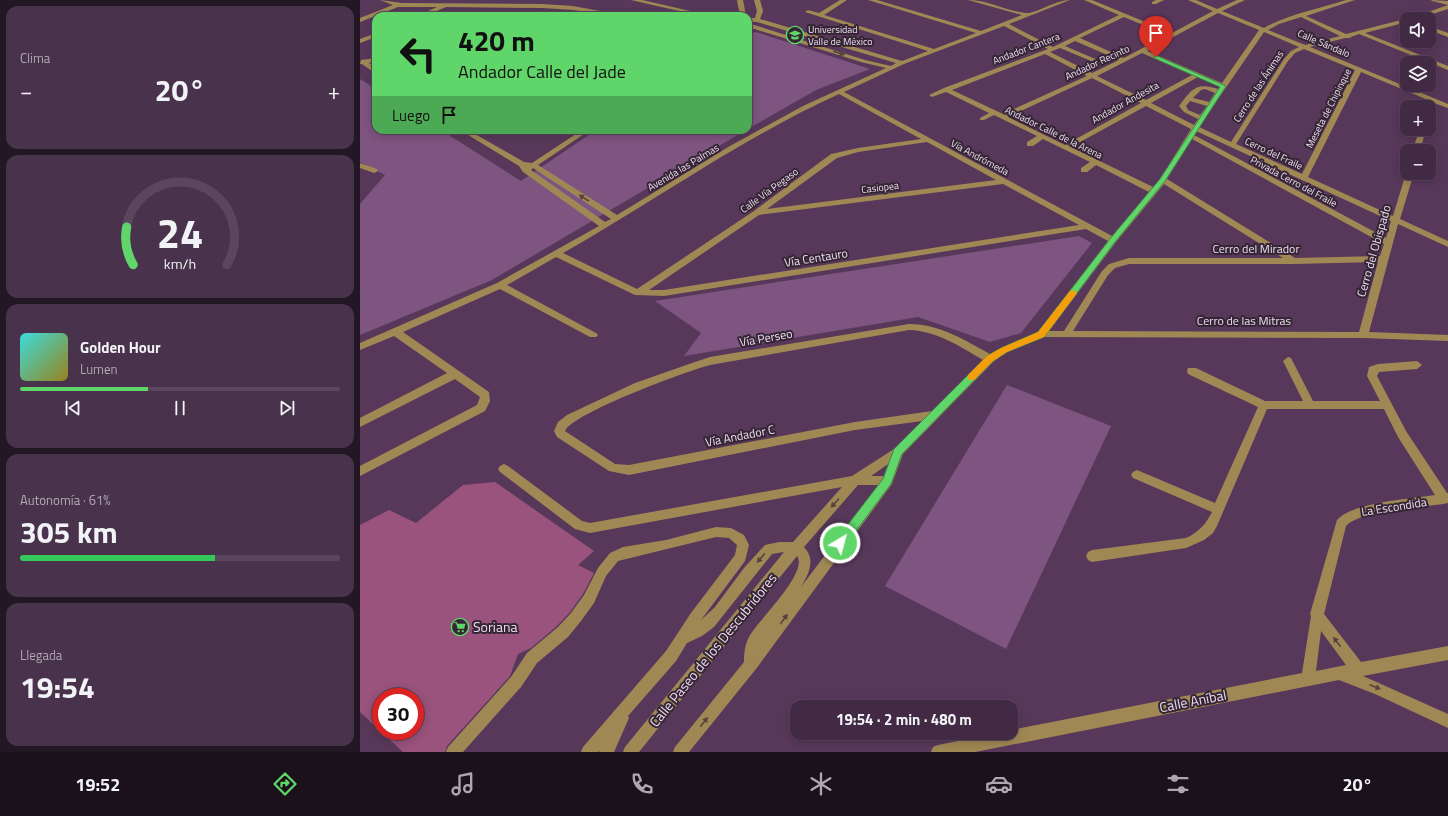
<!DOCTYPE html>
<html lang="es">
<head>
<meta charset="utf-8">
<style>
	body { margin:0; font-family:"Titillium Web",sans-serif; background:#49324b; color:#f1f3f6; height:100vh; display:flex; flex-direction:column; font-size:15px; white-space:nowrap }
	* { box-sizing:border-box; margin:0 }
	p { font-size:13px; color:#aea7b2 }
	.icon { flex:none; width:22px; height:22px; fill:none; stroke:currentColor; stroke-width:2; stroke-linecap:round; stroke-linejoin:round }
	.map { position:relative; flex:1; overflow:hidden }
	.drawer { display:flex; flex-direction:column; gap:6px; padding:6px; background:#241725; width:360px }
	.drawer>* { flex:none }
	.top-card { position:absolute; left:12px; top:12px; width:380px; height:122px; border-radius:12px; box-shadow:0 2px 10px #0003,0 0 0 1px #5a465d; background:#60d56a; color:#111; overflow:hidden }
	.tools { position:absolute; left:1040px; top:12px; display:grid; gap:8px }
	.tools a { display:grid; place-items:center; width:36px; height:36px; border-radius:8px; background:#422a44; box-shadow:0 2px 10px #0003,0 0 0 1px #5a465d; font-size:20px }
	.speed { position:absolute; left:12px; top:688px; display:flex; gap:8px; font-size:20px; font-weight:700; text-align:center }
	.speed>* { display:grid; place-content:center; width:52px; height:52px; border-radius:50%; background:#422a44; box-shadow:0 2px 10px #0003,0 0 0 1px #5a465d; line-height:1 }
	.speed .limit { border:6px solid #d22; background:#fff; color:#111 }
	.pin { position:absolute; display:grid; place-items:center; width:34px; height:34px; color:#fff; margin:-41px -17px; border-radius:50% 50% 50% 0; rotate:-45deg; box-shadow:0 0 4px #0007 }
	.pin .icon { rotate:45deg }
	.me { position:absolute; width:44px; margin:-22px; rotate:37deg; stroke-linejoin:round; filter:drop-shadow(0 0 3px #0008) }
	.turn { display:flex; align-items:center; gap:14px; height:84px; padding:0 20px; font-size:18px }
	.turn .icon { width:52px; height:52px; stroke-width:2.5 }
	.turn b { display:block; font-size:28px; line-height:34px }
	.then { display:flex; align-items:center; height:38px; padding:0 20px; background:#0003; gap:8px; font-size:15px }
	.big { font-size:30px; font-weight:700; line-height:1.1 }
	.drawer .widget { flex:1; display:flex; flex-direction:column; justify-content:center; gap:6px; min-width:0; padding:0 14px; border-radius:12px; background:#49324b }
	.drawer .dial { align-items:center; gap:0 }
	.dial svg { height:104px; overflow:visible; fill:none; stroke:#5a465d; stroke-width:7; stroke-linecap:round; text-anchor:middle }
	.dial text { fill:#f1f3f6; stroke:none }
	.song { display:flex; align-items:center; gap:12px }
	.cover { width:48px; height:48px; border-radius:6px; background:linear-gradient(135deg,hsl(180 70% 55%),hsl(50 70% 35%)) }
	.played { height:4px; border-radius:2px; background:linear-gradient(90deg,#60d56a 40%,#5a465d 40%) }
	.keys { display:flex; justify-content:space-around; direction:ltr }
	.heat { display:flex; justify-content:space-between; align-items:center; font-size:22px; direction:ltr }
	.charge { height:6px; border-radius:3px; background:linear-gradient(90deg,#34c759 61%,#5a465d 0) }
	.trip { position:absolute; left:430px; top:700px; width:228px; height:40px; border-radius:12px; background:#422a44; box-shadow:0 2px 10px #0003,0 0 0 1px #5a465d; font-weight:700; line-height:40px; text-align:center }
	.dock { display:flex; height:64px; justify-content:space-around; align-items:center; background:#1a111b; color:#aea7b2 }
	.dock .icon { width:28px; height:28px }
	.dock .on { color:#60d56a }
	.dock b { font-size:18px; color:#f1f3f6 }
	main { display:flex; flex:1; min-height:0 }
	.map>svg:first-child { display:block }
</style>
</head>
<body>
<main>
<section class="drawer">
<div class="widget"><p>Clima</p>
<div class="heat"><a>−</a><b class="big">20°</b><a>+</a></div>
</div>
<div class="widget dial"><svg viewBox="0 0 100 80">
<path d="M14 69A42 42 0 1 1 86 69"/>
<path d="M14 69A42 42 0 0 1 9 40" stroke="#60d56a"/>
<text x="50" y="56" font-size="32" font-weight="700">24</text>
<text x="50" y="72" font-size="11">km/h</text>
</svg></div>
<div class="widget">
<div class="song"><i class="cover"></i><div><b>Golden Hour</b><p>Lumen</p></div></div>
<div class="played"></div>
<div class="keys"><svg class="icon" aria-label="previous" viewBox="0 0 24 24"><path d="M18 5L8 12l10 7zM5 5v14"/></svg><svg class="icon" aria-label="pause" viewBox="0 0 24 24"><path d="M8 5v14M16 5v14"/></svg><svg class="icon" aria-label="next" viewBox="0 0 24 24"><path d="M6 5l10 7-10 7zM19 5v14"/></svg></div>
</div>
<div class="widget"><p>Autonomía · 61%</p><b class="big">305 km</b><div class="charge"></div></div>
<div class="widget"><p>Llegada</p><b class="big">19:54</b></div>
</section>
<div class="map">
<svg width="1088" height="752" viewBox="0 0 1088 752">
	<rect width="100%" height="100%" fill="#58385a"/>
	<g fill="#7e5480">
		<path d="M396 32 510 69 456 90 388 129V34Z"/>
		<path d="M0 79 16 89V130H81L161 181 236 130H386L132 280 0 335V204L25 175 0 162Z"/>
		<path d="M719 236 732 243 661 333 630 342 558 317 324 356 341 333 295 301Z"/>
		<path d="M647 385 751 426 646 649 525 586Z"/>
	</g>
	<path fill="#99537c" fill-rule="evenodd" d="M135 482 234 551 218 565 234 573 223 594 210 612 197 626 171 648 158 654 150 676 87 746 85 752H43L0 712V525L29 510 56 523 103 485ZM21 697H55V731H21Z"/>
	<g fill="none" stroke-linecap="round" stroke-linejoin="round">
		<g fill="#a08855" fill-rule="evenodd">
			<path d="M20 0 42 3 182 4 213 6 267 16H253L213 10 182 8 86 7 65 16H57L77 7H38L0 22V18L33 5Z"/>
			<path d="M271 0H282L352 16H341Z"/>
			<path d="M377 0H383L386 16H380Z"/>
			<path d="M394 0H400L403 11 400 19 542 61 568 51 445 12 448 10 459 13 480 0H487L464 15 574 49 616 33 508 0H517L621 31 662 15 608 0C628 0 646 11 666 13 676 14 695 0 710 0L649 24 693 47 759 15 724 0H732L812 33 853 11 828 0H836L857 9 877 0H885L862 11 904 28C929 14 958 9 986 0H995L946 16 986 34 1045 19H1048L1088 5V9L1057 19H1047V22L1005 33 1088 66V70L999 34 991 37 990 38H985L950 47 1088 104V108L1074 103 1072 109 1069 111V107H1066L1068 100 1001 72 948 177 1033 216 1046 173H1054L1040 219 1088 241V247L1038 224 1009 332 1088 335V341L1003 338 682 337 647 352 633 362 543 454 532 484 396 669 329 752H313L315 747 384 662C384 652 385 644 390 635 399 620 449 572 437 556L279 752H263L265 747 424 552 412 554 354 627 342 636 327 643 316 661 268 716 269 718 254 752H239L240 750 238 752H221L223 747 306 651 331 613 375 555 377 545 369 538 356 537 258 561 246 576 234 603 221 621 208 637 177 663 161 687 103 752H86L88 747 151 677 167 653 198 627 211 613 224 595 238 568 250 553 263 547 306 540 356 527 371 528 384 535 389 545 385 561 341 620 355 607 384 568 405 545 419 542H433L482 487 230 533 215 529 140 472 138 469 140 466 144 464 148 466 222 521 230 523 492 476 534 449 562 421 495 430 269 475 249 471 197 437 194 431 198 422 207 415 275 383 332 363 350 357 549 324C580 324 604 340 630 354L641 348 678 332 748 241 726 229 304 296 275 295 196 257 147 285 236 333 238 335 236 337H230L140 289 43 332 129 392 130 401 125 411 0 476V466L117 405 120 397 95 379 0 427V418L87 373 34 336 0 350V343L137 283 239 226 163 172 159 166 100 130H108L164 162 172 163 222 130H230L178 165 257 215 370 146 443 106 526 68 501 62 388 27V23L505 60 531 66 536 63 397 22H388V18H395L397 11ZM858 13 899 30 862 83 787 51ZM764 17 807 35 764 58 720 38ZM941 17 980 36 945 45 908 30 919 24ZM644 26 688 49 584 88 569 95 572 97 586 92 629 113 620 118V120H624L634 115 677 136 667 142V146H673L683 139 730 162 721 168V172H727L736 165 789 192 752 236 484 92 544 64ZM904 32 939 47 931 51 924 59 871 142 839 127ZM715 41 759 60 732 73 690 52 700 48 736 63H740V61L705 46ZM944 49 995 70 942 174 876 144 928 61 935 53ZM782 53 832 75 786 100 737 76ZM685 54 727 76 643 114 592 90ZM838 77 860 87 858 89C836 82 832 89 819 106L824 112 838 119 834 125 791 103ZM732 78 781 103 705 145 648 117ZM845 89 855 93 849 102 833 98 841 90ZM479 94 561 139 498 148 471 154 394 211 277 289 203 253C295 201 382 138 479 94ZM830 101 847 106 840 115 828 110 826 106ZM786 106 831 129 800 179 793 187 711 147ZM836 131 1031 221 1026 238 834 135ZM832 139 1024 244 1020 256 935 258 807 179ZM567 142 636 180 407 209 477 158 498 152ZM173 168 251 219 245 222 171 170ZM643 184 719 225 304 290H289L399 215ZM804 184 923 258H769L749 264 742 271 704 331H689L756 242ZM1018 262 999 332 713 331 748 275 755 268 769 264H933ZM549 330C577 331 599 346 623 360L572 411 495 422 269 465 255 464 205 431C213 413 327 371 350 365ZM528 464 524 476H511ZM498 485H518L441 587C449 573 456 560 444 547Z"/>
			<path d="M796 0H804L796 4H792V2Z"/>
			<path d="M1071 0 1088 1V5L1072 1Z"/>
			<path d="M1069 26 1088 33V37L1069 30Z"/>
			<path d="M16 33V37L0 43V39Z"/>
			<path d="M16 58V62L9 63 16 69V74L2 64H0L1 60Z"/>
			<path d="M1060 129H1066L1060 151H1052Z"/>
			<path d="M0 163 17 169 18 171 14 173 0 168Z"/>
			<path d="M928 357 931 358 953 401H1020L1007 376 1009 367 1018 364 1057 361 1062 365 1057 369 1019 372 1017 376 1046 431 1087 493H1088V503C1064 508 1002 509 986 526L964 614 1001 662 1088 646V660L1003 676 1088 714V728L1015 694 979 680 615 752H571L573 747 578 745 638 733H651V730L942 673 951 616 950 614 977 520C993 502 1050 499 1075 495L1038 437 1024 409H907L857 526 853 533 844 540 826 548 732 562 728 560 726 556 728 552 732 550 826 538C839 532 846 524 852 512L773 478 771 475 773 472 777 470 855 503 898 407 828 374 827 371 828 368H836L905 401H943L923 361ZM961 631 986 665 956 671Z"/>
		</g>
	</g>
	<defs><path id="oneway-solid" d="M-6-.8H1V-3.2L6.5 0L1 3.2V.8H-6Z"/></defs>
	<g fill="#55433f">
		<use href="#oneway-solid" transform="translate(479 53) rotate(17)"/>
		<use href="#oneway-solid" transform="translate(224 198) rotate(-148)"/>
		<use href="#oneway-solid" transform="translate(475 503) rotate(132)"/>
		<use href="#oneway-solid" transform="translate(401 558) rotate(130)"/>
		<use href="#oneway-solid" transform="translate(424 619) rotate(-54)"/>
		<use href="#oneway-solid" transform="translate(977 642) rotate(-127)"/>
		<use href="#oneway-solid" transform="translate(1015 687) rotate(21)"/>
		<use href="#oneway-solid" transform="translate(344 722) rotate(-51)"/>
	</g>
	<path fill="#60d56a" stroke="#3e8a45" d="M794 56H797L866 86 805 181 755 242 684 337 647 352 633 361 542 454 531 484 484 547 480 548 476 547 474 543 476 540 523 479 534 449 627 356 641 348 678 332 750 239 800 179 860 87 794 58Z"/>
	<path fill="#f59e0b" d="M713 290 717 293 684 337 647 352 633 361 614 380H608V375L627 356 641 348 678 332 710 291Z"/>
	<defs>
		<symbol id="university-ring" viewBox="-11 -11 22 22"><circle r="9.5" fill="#352635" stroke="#60d56a" stroke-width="1.5"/><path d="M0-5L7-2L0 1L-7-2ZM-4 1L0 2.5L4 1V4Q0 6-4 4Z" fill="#60d56a"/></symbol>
		<symbol id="supermarket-ring" viewBox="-11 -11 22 22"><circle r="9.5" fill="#352635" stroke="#60d56a" stroke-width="1.5"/><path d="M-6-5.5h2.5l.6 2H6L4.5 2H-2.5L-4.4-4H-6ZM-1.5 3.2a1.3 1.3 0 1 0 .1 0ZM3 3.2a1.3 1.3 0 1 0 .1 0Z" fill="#60d56a"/></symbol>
	</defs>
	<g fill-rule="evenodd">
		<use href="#university-ring" x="425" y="25" width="20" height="20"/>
		<use href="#supermarket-ring" x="90" y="617" width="20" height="20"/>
	</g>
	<g text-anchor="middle" stroke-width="4" stroke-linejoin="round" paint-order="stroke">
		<g font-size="10" fill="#efdbf0" stroke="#352635" text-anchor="start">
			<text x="448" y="33">Universidad<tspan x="448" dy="12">Valle de México</tspan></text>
		</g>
		<g font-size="10" fill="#efdbf0" stroke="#352635">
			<text transform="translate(964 43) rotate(23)" y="4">Calle Sándalo</text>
			<text transform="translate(666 48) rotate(-21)" y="4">Andador Cantera</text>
			<text transform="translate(737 62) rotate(-25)" y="4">Andador Recinto</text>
			<text transform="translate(898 86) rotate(-57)" y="4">Cerro de las Ánimas</text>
			<text transform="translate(765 102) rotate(-29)" y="4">Andador Andesita</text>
			<text transform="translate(968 108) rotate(-63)" y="4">Meseta de Chipinque</text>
			<text transform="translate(694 132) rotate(26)" y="4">Andador Calle de la Arena</text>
			<text transform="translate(914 153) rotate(25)" y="4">Cerro del Fraile</text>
			<text transform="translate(620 157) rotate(28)" y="4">Vía Andrómeda</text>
			<text transform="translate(323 167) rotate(-31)" y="4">Avenida las Palmas</text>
			<text transform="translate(934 181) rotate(28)" y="4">Privada Cerro del Fraile</text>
			<text transform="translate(520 187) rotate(-7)" y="4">Casiopea</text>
			<text transform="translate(409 190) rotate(-36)" y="4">Calle Vía Pegaso</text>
		</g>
		<g font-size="12" fill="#efdbf0" stroke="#352635">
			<text x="896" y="253">Cerro del Mirador</text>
			<text transform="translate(1014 251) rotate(-74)" y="4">Cerro del Obispado</text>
			<text transform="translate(456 258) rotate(-9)" y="4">Vía Centauro</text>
			<text x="884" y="325">Cerro de las Mitras</text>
			<text transform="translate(406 338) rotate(-10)" y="4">Vía Perseo</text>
			<text transform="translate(380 436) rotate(-11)" y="4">Vía Andador C</text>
			<text transform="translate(1034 507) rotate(-9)" y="4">La Escondida</text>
		</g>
		<g font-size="14" fill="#efdbf0" stroke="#352635" text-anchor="start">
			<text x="113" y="632">Soriana</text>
		</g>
		<g font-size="14" fill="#efdbf0" stroke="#352635">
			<text transform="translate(353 650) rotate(-51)" y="5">Calle Paseo de los Descubridores</text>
			<text transform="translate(833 701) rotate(-11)" y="5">Calle Aníbal</text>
		</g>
	</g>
</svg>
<div class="tools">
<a><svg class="icon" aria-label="sound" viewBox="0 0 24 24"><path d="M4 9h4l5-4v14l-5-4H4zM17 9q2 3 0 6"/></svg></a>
<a><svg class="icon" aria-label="layers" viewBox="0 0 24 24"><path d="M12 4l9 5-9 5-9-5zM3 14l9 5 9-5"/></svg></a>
<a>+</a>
<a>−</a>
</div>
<div class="speed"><div class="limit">30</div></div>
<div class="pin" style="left:796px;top:57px;background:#d93025"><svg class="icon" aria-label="arrive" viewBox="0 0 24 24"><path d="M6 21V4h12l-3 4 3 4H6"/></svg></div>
<svg class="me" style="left:480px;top:543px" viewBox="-20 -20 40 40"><circle r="17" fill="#60d56a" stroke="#fff" stroke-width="3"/><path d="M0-11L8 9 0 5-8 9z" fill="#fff"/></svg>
<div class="trip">19:54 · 2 min · 480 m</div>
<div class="top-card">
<div class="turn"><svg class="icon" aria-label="left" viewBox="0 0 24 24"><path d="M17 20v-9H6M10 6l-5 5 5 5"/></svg><div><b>420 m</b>Andador Calle del Jade</div></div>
<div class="then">Luego<svg class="icon" aria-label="arrive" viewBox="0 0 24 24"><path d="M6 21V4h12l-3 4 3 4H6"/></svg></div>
</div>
</div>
</main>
<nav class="dock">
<b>19:52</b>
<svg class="icon on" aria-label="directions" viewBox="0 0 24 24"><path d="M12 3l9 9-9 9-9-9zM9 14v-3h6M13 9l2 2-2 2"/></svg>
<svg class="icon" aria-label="music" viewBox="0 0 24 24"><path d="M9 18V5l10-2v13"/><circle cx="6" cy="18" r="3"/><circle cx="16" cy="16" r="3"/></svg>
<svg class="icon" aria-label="phone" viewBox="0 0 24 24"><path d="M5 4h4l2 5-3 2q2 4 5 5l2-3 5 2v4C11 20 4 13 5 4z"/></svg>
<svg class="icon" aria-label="climate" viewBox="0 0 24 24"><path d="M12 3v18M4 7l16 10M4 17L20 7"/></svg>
<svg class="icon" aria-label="car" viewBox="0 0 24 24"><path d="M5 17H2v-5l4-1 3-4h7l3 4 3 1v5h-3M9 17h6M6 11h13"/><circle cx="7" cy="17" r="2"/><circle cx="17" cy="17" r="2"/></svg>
<svg class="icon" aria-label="filters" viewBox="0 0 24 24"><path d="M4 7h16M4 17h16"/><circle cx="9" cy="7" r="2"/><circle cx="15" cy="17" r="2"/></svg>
<b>20°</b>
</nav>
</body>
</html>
